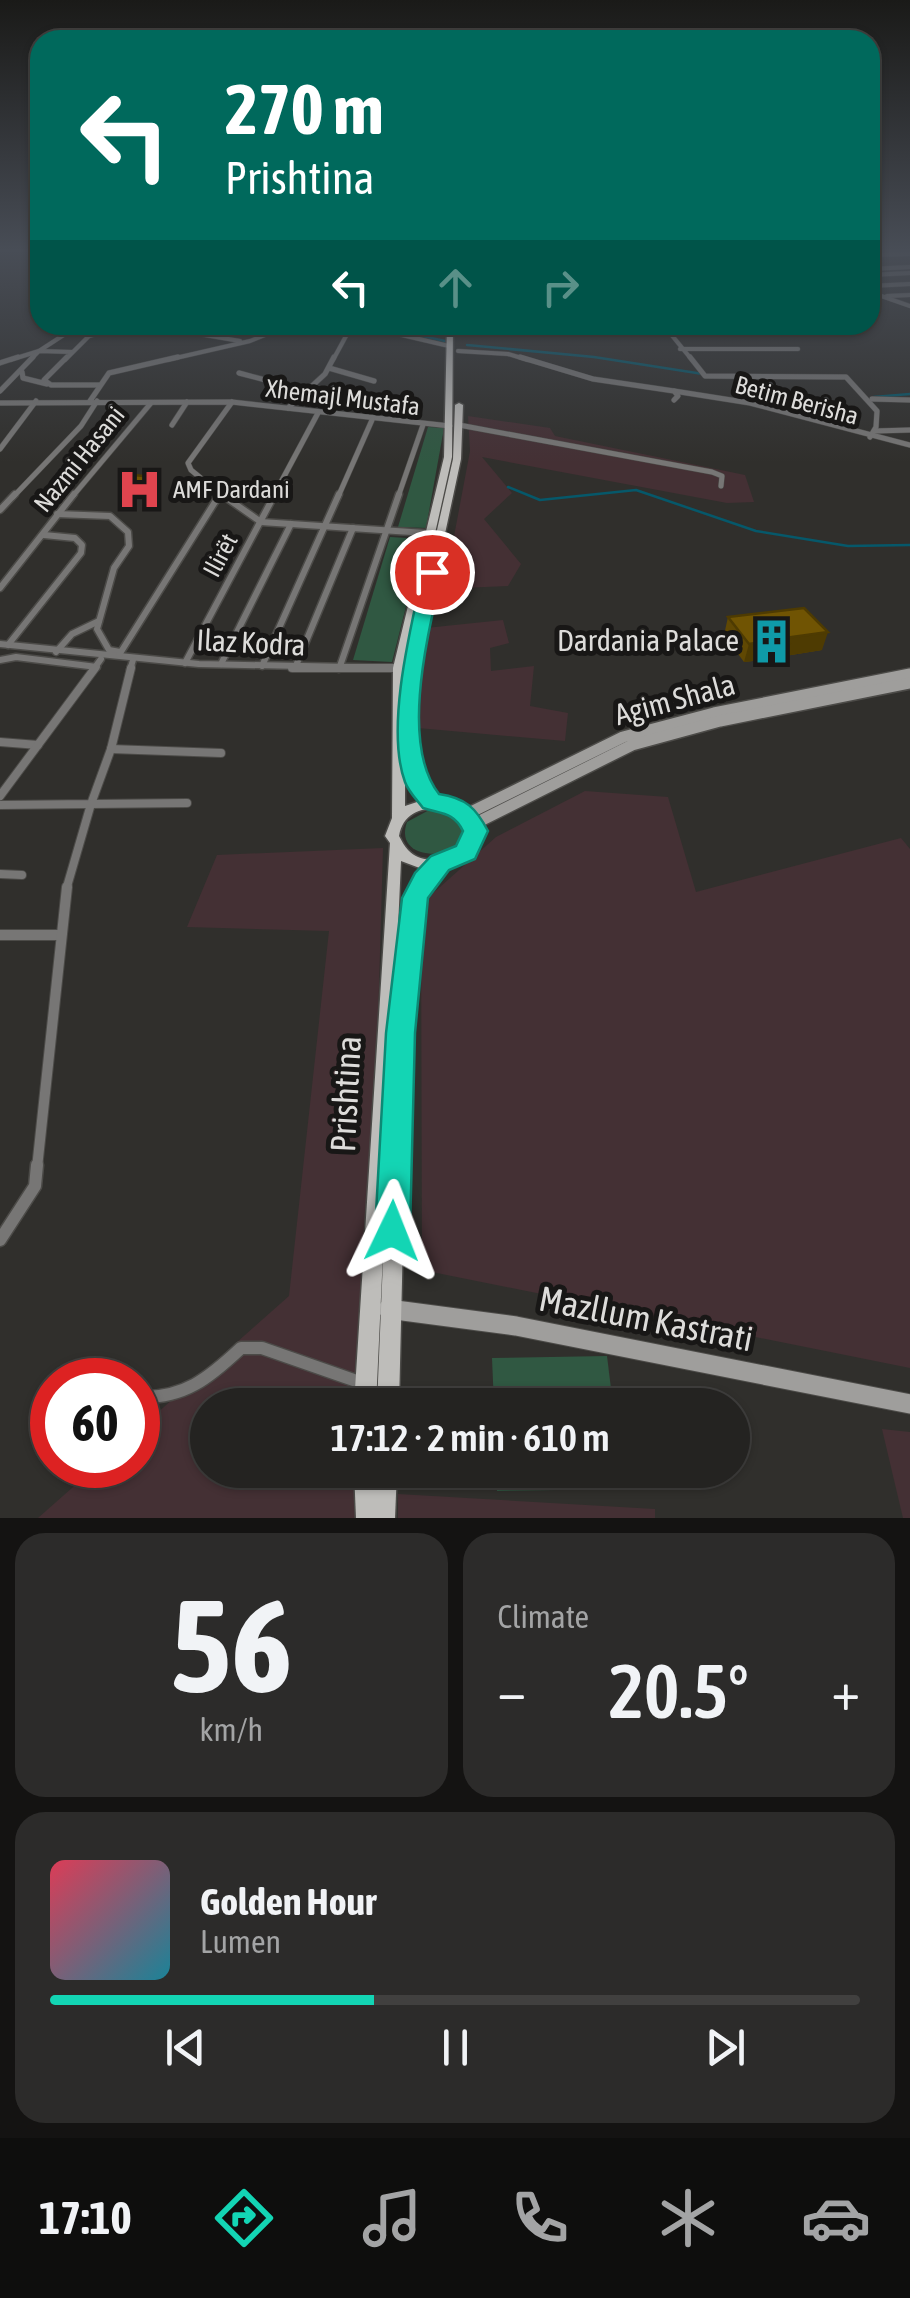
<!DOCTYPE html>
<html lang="en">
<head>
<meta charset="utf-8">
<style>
	body { margin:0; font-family:"Asap Condensed",sans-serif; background:#2c2b2a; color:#f1f3f6; height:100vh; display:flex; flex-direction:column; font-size:38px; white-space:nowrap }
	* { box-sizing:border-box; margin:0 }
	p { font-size:32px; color:#a3a4a5 }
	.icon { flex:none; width:55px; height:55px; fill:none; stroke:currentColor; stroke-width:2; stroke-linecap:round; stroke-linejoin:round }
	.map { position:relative; height:1518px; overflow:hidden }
	.details { display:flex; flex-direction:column; gap:15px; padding:15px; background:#141312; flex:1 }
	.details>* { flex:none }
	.top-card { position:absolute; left:30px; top:30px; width:850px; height:305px; border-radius:30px; box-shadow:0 2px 8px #0004,0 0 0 2px #41403f; background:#00695c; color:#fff; overflow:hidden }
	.speed { position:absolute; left:30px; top:1358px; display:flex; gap:20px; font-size:50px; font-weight:700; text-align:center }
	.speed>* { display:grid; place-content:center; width:130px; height:130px; border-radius:50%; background:#242321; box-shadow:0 2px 8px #0004,0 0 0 2px #41403f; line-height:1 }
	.speed .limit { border:15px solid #d22; background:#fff; color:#111 }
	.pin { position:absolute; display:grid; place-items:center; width:85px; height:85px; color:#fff; margin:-42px; border:5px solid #fff; border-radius:50%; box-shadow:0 2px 10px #0007 }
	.me { position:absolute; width:110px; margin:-55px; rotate:2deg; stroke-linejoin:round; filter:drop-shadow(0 0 8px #0008) }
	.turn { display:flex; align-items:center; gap:35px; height:210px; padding:0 30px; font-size:45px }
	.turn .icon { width:130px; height:130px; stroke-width:2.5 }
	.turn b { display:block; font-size:70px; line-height:85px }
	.lanes { display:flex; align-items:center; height:95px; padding:0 30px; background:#0003; justify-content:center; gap:50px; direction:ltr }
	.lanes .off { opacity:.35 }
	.big { font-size:75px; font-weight:600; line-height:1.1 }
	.details .card { flex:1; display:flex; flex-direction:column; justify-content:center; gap:15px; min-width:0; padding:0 35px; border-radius:30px; background:#2c2b2a }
	.details .dial { align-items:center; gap:0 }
	.dial b { font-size:130px; line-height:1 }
	.song { display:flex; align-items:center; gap:30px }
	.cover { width:120px; height:120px; border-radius:15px; background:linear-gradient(135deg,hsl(350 70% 55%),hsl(190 70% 35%)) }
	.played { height:10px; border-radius:5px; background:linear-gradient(90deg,#13d5b4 40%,#41403f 40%) }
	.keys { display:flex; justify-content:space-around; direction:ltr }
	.heat { display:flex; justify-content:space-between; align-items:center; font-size:55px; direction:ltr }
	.details .tiles { flex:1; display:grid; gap:15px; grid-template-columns:1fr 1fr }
	.card:last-child { grid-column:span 2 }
	.trip { position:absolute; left:190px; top:1388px; width:560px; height:100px; border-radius:50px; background:#242321; box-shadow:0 2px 8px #0004,0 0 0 2px #41403f; font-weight:600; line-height:100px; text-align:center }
	.dock { display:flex; height:160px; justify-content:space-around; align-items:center; background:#0e0e0d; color:#a3a4a5 }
	.dock .icon { width:70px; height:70px }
	.dock .active { color:#13d5b4 }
	.dock b { font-size:45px; color:#f1f3f6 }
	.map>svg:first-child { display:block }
</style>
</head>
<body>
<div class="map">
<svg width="910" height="1518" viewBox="0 0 910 1518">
	<rect width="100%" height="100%" fill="#302f2c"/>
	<g fill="#443034">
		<path d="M468 416 550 428 555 436 745 475 754 502 727 503 482 457 512 493 484 519 521 564 508 586 439 589 452 547 470 451Z"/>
		<path d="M503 620 509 643 490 648 491 671 534 666 530 706 568 713 565 741 418 728 415 665 426 628Z"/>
		<path d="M585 791 668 797 696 892 901 838 910 849V1368L422 1270 421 904 496 837Z"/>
		<path d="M383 848 367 1405H208V1470H366L364 1518H38L98 1465H138V1430L289 1296 329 931 187 927 217 855Z"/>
		<path d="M882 1429 910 1432V1518H903Z"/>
		<path d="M398 1494 655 1509V1518H398Z"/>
	</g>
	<g fill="#305842">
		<path d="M428 427 444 428 426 528 398 527Z"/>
		<path d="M390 537 423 539 392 662 353 660Z"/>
		<path d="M431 809 450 812 464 823 465 838 454 850C432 859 396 853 407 822Z"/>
		<path d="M607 1356 613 1405H494L492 1358Z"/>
		<path d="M496 1470H620L622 1489 497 1491Z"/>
	</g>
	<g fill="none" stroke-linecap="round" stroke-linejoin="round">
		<g stroke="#06586a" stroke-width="2.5">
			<path d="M372 325 445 341"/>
			<path d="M467 345 594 357 703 374"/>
			<path d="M874 397 910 394"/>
			<path d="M508 487 540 500 636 490 756 531 848 546 910 545"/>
		</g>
		<defs>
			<g id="street-far5">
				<path d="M870 255 910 254"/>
				<path d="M870 269 910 267"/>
				<path d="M870 275 910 273"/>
				<path d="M870 286 910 284"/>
				<path d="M870 292 910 306"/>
				<path d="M887 296 910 295"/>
				<path d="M146 325 240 341"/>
				<path d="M246 325 280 329 293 325"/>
				<path d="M359 325 449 346"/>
				<path d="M666 325 670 333 783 334"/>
				<path d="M770 325 783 334"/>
				<path d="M670 333 692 360"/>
				<path d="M680 349H798"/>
				<path d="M458 351 508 354 528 360"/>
				<path d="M10 360 39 351 79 325"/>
				<path d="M30 360 39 351 72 352"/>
				<path d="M65 360 89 336 128 325"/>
				<path d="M167 360 250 341 280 329"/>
				<path d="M333 360 352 325"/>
			</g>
			<g id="street-far4">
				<path d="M67 357 44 380 51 385H99"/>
				<path d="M520 357 593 379 674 391 678 396 674 400"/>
				<path d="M690 357 705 376 846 377 877 411 876 427 870 437"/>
				<path d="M0 363 18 357"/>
				<path d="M329 368 374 381"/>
				<path d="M22 372 23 378 47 384"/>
				<path d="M239 373 307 391"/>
				<path d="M0 391 33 357"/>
				<path d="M674 391 750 403 910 445"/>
				<path d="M872 399 910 400"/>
				<path d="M90 401 109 373 178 357"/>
				<path d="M0 403 232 402 450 426"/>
				<path d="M288 408 325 374 334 357"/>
				<path d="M172 425 187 402"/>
				<path d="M459 425 712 472 722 476 721 486"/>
				<path d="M875 431 910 430"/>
				<path d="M0 449 36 401"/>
				<path d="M13 497 81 426 97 401"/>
				<path d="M72 497 151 403"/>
				<path d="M224 497 191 470 188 463 232 402"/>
				<path d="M273 497 318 413"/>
				<path d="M338 497 372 420"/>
				<path d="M398 497 423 425"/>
			</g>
			<g id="street-far3">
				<path d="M221 494 261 522 441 534"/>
				<path d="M0 510 15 494"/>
				<path d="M57 514 110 516 128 532 129 546 114 568 97 629 109 650 120 652"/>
				<path d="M0 588 74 494"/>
				<path d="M0 644 199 664 399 668"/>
				<path d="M8 645 81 553 82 545 75 538 44 535"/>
				<path d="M56 652 72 634 99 621"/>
				<path d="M119 655 220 494"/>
				<path d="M0 660 16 657 97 667"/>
				<path d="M185 663 275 494"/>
				<path d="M221 664 291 524"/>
				<path d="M262 666 339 494"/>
				<path d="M295 668 353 528"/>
				<path d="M339 669 399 494"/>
				<path d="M93 670 101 659"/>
				<path d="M130 670 133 660"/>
			</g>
			<g id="street-far2">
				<path d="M292 668H399"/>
				<path d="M0 742 38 745"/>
				<path d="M111 749 221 753"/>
				<path d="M0 796 95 668"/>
				<path d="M0 805 91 804 111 749 131 668"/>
				<path d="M0 874 22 875"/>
				<path d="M66 890 91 804 187 803"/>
			</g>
			<g id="street-far1">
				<path d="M0 935H60"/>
				<path d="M37 1168 67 887"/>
			</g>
			<g id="street">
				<path d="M0 1240 35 1186 37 1165"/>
				<path d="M138 1397C184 1399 209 1378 241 1348H262L365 1384"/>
			</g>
			<g id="secondary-far1">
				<path d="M467 814 623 737 714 713 910 674"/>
				<path d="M474 824 632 745 720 721 910 683"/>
			</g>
			<path id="secondary" d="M388 1309 516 1326 910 1404"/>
			<g id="primary">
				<path d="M447 325H453L452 457 405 668V703L413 637 453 459 455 405 459 403 463 405 461 459 434 585 417 689 415 736 422 775 435 798C457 800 471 809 481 827 474 861 464 852 443 869 433 876 427 887 422 897L408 1033 399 1405H377L386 1189 376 1405H354L390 843 385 836 392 818 393 668 444 457ZM405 745 409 775 423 800 405 806ZM440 808 461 817 468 827C462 851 429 872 408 850 404 846 402 841 399 836 403 814 419 808 440 808ZM401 861 425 870 419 876 408 897 394 1016Z"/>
				<path d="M354 1470H397L395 1518H356Z"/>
			</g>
		</defs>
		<use href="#street-far5" stroke="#4c4b48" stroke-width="5"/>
		<use href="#street-far4" stroke="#4c4b48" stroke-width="6"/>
		<use href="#street-far3" stroke="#4c4b48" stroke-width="9"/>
		<use href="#street-far2" stroke="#4c4b48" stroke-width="10"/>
		<use href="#street-far1" stroke="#4c4b48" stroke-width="12"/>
		<use href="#street" stroke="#4c4b48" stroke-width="15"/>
		<use href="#secondary-far1" stroke="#4c4b48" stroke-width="14"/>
		<use href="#secondary" stroke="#4c4b48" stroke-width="21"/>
		<use href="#primary" stroke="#4c4b48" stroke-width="3"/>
		<use href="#street-far5" stroke="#777675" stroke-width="4"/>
		<use href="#street-far4" stroke="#777675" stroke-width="5"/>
		<use href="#street-far3" stroke="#777675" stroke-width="6"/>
		<use href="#street-far2" stroke="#777675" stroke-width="8"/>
		<use href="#street-far1" stroke="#777675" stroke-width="10"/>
		<use href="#street" stroke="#777675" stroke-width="12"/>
		<use href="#secondary-far1" stroke="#9f9e9c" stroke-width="11"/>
		<use href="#secondary" stroke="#9f9e9c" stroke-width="19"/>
		<use href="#primary" fill="#bebdba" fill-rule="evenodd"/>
	</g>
	<g fill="#604803">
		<path d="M150 477 152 485 143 495 128 494 126 486Z"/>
		<path d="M728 617 822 650 785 656 783 661 765 664 762 660 744 662 724 635Z"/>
	</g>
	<g fill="#4e3b02">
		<path d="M150 477 152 485 143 495 141 487Z"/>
		<path d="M828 632 822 650 785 656 783 661 765 664 770 646 785 638Z"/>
		<path d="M767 641 762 660 744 662 749 644Z"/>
	</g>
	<g fill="#705403" stroke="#4e3b02" stroke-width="2.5">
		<path d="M135 475 150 477 141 487 126 486Z"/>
		<path d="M804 608 828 632 785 638 789 643 770 646 767 641 749 644 728 617Z"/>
	</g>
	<linearGradient id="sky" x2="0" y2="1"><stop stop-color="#1a1a18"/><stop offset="0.54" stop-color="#484d56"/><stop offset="1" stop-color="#484d56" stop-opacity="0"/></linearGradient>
	<rect width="910" height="463" fill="url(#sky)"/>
	<path fill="#13d5b4" stroke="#0c8a75" stroke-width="2.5" d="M432 566 442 572C429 630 399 743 439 794 466 798 476 808 488 831L475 859 449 870 428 898 415 1033 410 1231 405 1243 392 1248 380 1243 375 1231 386 1033 402 898 415 873 431 856 456 846 463 831C454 812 441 814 423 808 417 800 408 791 405 782 385 728 411 626 423 572Z"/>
	<defs>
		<symbol id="hospital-bare" viewBox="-9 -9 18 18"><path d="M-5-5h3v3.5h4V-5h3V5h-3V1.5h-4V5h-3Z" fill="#e0444e" stroke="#181716" stroke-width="2.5" paint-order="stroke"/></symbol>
		<symbol id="building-bare" viewBox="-9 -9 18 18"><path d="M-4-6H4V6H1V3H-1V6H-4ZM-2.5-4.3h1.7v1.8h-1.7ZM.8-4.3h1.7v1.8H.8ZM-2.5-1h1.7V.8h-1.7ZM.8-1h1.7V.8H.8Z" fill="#0f9aa8" stroke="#181716" stroke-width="2.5" paint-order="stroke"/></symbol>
	</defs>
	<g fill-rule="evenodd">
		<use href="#hospital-bare" x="108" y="458" width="63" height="63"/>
		<use href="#building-bare" x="740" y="610" width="63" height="63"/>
	</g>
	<g text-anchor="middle" stroke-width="10" stroke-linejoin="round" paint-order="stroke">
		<g font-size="25" fill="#dddcda" stroke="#181716">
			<text transform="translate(343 397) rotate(7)" y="9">Xhemajl Mustafa</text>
			<text transform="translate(797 400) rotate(15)" y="9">Betim Berisha</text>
			<text transform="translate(79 459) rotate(-51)" y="9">Nazmi Hasani</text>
			<text transform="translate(220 555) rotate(-62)" y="9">Ilirët</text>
		</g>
		<g font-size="25" fill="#dddcda" stroke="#181716" text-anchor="start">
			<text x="173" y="498">AMF Dardani</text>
		</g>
		<g font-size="30" fill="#dddcda" stroke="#181716" text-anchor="end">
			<text x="739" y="651">Dardania Palace</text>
		</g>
		<g font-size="30" fill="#dddcda" stroke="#181716">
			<text transform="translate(251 643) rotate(3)" y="10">Ilaz Kodra</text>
			<text transform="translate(675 700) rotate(-15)" y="10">Agim Shala</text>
		</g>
		<g font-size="35" fill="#dddcda" stroke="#181716">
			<text transform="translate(346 1094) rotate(-87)" y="12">Prishtina</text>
			<text transform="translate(646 1319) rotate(11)" y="12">Mazllum Kastrati</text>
		</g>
	</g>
</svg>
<div class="speed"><div class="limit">60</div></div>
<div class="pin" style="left:432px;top:572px;background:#d93025"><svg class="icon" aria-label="arrive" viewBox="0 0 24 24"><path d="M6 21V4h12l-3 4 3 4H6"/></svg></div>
<svg class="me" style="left:392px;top:1231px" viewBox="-20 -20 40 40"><path d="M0-17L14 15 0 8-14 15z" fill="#13d5b4" stroke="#fff" stroke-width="4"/></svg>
<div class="trip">17:12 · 2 min · 610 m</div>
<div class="top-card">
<div class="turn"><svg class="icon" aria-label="left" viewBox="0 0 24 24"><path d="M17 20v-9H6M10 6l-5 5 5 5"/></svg><div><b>270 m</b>Prishtina</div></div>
<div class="lanes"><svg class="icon" aria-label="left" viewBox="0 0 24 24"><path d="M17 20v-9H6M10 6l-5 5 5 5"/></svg><svg class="icon off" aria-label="ahead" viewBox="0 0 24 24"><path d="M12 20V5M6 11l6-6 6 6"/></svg><svg class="icon off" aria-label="right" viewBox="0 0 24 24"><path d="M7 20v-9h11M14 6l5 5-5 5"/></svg></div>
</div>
</div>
<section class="details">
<div class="tiles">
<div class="card dial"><b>56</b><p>km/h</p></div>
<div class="card"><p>Climate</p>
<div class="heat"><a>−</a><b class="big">20.5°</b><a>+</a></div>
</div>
<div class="card">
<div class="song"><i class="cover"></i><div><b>Golden Hour</b><p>Lumen</p></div></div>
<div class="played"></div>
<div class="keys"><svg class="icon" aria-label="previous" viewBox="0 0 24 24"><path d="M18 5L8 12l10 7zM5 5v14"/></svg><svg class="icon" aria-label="pause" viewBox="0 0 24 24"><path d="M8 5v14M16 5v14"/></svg><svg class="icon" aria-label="next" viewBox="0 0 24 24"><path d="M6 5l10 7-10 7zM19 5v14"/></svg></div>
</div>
</div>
</section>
<nav class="dock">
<b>17:10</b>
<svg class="icon active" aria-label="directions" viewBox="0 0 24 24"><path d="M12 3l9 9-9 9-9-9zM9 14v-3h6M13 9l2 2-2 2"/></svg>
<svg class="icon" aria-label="music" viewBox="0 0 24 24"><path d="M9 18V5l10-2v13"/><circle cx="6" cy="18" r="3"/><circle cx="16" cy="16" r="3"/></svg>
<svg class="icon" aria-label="phone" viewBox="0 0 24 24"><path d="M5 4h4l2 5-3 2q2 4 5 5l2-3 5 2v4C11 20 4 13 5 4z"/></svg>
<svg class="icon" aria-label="climate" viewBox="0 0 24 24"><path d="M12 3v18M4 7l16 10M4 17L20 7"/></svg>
<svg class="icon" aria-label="car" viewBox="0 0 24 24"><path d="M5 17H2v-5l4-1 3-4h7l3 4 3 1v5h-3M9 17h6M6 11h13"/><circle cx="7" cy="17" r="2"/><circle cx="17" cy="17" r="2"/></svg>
</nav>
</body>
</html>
